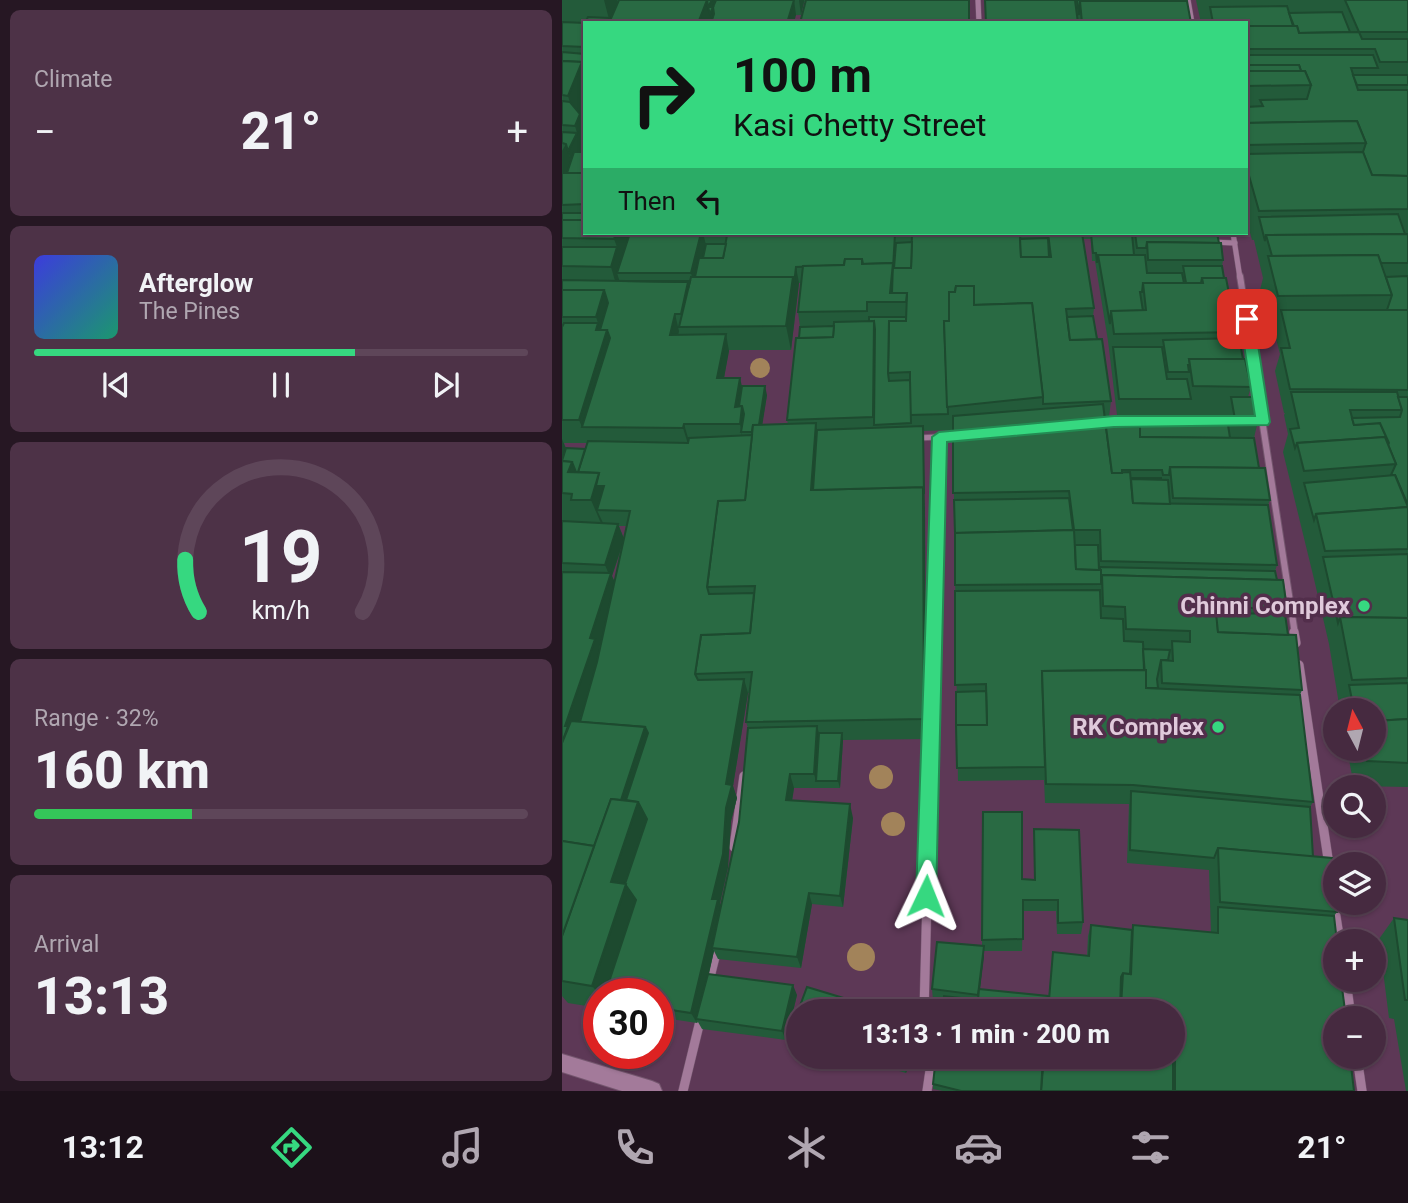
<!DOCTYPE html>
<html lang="en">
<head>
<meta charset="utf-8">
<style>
	body { margin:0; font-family:Roboto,sans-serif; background:#4d3247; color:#f1f3f6; height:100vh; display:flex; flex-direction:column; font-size:26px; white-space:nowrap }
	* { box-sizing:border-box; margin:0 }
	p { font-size:23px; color:#b0a7b1 }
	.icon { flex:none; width:38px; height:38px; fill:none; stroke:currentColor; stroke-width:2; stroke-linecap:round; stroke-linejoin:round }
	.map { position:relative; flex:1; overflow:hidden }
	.drawer { display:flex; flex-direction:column; gap:10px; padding:10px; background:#261723; width:562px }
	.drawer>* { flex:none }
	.top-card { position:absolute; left:21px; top:21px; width:665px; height:214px; border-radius:0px; box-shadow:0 2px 5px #0004,0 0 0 2px #5e4659; background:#36d880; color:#111; overflow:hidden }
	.needle { width:46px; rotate:353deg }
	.tools { position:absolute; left:761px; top:698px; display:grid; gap:14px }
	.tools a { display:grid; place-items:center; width:63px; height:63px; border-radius:50%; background:#462a40; box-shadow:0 2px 5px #0004,0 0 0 2px #5e4659; font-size:35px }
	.speed { position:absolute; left:21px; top:978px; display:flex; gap:14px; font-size:35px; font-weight:700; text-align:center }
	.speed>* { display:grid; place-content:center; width:91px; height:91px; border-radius:50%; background:#462a40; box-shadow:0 2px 5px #0004,0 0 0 2px #5e4659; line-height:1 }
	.speed .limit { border:10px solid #d22; background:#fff; color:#111 }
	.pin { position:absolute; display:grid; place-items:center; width:60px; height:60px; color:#fff; margin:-30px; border-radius:14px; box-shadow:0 4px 10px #0006 }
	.me { position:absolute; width:77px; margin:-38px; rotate:2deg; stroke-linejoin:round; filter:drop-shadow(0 0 5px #0008) }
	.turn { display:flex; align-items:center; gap:24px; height:147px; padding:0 35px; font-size:32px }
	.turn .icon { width:91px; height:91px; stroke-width:2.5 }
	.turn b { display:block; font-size:49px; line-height:60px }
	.then { display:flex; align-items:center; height:66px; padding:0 35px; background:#0003; gap:14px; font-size:26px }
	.big { font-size:52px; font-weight:800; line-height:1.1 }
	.drawer .card { flex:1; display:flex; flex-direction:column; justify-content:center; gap:10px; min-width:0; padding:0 24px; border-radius:10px; background:#4d3247 }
	.drawer .dial { align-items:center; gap:0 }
	.dial svg { height:182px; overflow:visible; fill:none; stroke:#5e4659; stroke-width:7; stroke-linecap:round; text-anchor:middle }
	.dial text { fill:#f1f3f6; stroke:none }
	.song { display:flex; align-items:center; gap:21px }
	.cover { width:84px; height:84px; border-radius:10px; background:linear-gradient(135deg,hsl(240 70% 55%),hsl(160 70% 35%)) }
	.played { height:7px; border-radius:4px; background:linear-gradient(90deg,#36d880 65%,#5e4659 65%) }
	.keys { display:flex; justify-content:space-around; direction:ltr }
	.heat { display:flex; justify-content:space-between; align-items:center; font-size:38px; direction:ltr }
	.charge { height:10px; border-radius:5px; background:linear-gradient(90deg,#34c759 32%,#5e4659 0) }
	.trip { position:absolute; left:224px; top:999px; width:399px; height:70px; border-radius:35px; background:#462a40; box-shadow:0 2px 5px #0004,0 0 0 2px #5e4659; font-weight:800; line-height:70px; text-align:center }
	.tabs { display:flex; height:112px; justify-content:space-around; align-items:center; background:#1c111a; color:#b0a7b1 }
	.tabs .icon { width:49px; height:49px }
	.tabs .on { color:#36d880 }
	.tabs b { font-size:32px; color:#f1f3f6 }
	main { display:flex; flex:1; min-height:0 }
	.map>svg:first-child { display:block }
</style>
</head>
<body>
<main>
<section class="drawer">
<div class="card"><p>Climate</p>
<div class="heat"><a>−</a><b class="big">21°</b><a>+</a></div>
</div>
<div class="card">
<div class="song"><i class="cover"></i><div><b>Afterglow</b><p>The Pines</p></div></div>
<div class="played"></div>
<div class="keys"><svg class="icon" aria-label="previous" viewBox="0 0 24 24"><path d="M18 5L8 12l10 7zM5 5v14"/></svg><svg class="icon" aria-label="pause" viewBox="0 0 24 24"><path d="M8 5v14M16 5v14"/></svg><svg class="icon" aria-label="next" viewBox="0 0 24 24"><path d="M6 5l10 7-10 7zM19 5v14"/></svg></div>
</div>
<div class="card dial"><svg viewBox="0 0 100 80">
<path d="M14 69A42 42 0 1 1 86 69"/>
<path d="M14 69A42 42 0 0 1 8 46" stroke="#36d880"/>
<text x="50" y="56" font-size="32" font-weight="700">19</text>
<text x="50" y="72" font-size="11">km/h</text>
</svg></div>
<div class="card"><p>Range · 32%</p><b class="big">160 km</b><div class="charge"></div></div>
<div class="card"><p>Arrival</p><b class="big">13:13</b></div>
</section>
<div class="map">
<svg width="847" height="1091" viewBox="0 0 847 1091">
	<rect width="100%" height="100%" fill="#5d3856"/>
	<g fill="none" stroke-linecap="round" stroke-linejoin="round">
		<defs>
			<path id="lane" d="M356 438 395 436"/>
			<g id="street-far2">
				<path d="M416 0 417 23"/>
				<path d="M626 0 630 23"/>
				<path d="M671 233 678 278"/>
				<path d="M649 242 673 243"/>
			</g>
			<g id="street-far1">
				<path d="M678 276 733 634"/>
				<path d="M372 634 377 437"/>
			</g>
			<g id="street">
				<path d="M732 632 734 643"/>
				<path d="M737 665 767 865"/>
				<path d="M172 847 182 776"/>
				<path d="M772 904 778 942"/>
				<path d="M784 980 789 1018"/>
				<path d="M147 981 156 945"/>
				<path d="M362 1012 372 632"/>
				<path d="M795 1057 800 1091"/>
				<path d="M121 1091 139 1017"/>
				<path d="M365 1091 370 1057"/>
			</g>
			<path id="secondary" d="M0 1054 90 1081 97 1084 100 1091H60L0 1072Z"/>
		</defs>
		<use href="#lane" stroke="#74566e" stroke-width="7"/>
		<use href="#street-far2" stroke="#74566e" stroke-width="6"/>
		<use href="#street-far1" stroke="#74566e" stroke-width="8"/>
		<use href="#street" stroke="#74566e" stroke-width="10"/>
		<use href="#secondary" stroke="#74566e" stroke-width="2"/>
		<use href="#lane" stroke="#a37a9a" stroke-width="5"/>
		<use href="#street-far2" stroke="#a37a9a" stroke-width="5"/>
		<use href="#street-far1" stroke="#a37a9a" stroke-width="6"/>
		<use href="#street" stroke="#a37a9a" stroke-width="9"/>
		<use href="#secondary" fill="#a37a9a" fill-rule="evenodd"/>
	</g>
	<g fill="#a2835a">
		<circle cx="198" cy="368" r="10"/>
		<circle cx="319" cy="777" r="12"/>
		<circle cx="331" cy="824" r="12"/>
		<circle cx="299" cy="957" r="14"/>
	</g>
	<g fill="#235b3a" fill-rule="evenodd">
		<path d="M0 0H407V23H238L243 2H242L239 15 23 23V107L19 116 23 128V143L18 152H23V233H655L661 260 660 266 662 278 670 309 682 332 679 347 689 387 686 397 695 425 692 438 697 468 708 500 706 505 715 565 713 571 715 580 725 609 723 614 726 635 740 690 738 695 751 802 748 807 751 857 775 912 772 916 792 1091H381L371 1089V1084L611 1057V1012H485L491 952 525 956 526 936 529 925 570 930 571 925 649 933 647 870 565 863 567 804 483 803 482 780 396 781 391 430 361 431 364 739 281 740 278 788H232L230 801 291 818 281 907 250 904 239 968 156 959 152 951 147 974 235 995 224 1040 140 1029 136 1022 135 1023 96 1017V994H37V1008L6 1003 0 996ZM521 239H529L530 261H533L546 341 555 415 665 416V418L543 419V417H547L549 401 531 316 532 308ZM237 283H239L236 312 238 327 225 420 226 424H200L205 395 180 386 162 378 167 350H229ZM2 443H25L23 449 4 448ZM57 526H65L62 539ZM61 544 53 582 50 576ZM27 692 18 722H17ZM186 693H188L184 722 186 728 177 822 159 906 158 903 166 867 169 821 175 798 171 786Z"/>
		<path d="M423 0H619L629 23H424Z"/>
		<path d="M634 0H846V787L792 786 785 749H812V710H778L767 644 752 579 721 452 726 434 722 415 723 413H722L713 371 718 354 713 335H706L697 294 701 278 692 240H690L684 218V23H639Z"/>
		<path d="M421 812 460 879 472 880V829L521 922 519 934H495L494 911H461L460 951H422L418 989 485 1012 371 1000 370 989 420 946Z"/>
		<path d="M832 918 846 920V1091H844L832 1019 827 1018 817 939Z"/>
		<path d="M236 1012V1041L233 1040 229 1030Z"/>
		<path d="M290 1057H349L344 1073Z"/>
	</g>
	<g fill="#1d4a2f">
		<path d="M42 0H55L59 16 48 23Z"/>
		<path d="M145 0H156L154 23H136Z"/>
		<path d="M232 0 234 15 232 23H225Z"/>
		<path d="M237 0H242V2L239 15Z"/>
		<path d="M20 62 23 70V107L19 116 23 128V143L11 167 6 151 15 133 13 126 14 122 6 96Z"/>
		<path d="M4 144 11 167 0 178V151Z"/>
		<path d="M54 233H73L55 273 60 289 56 291 49 267 55 247 52 239Z"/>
		<path d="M139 233H141L144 245 122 327 119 314 126 282 131 281 129 273Z"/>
		<path d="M234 267 237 283 229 350 224 326 231 277Z"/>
		<path d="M42 290 51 319 53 354 20 427 17 420 34 330 36 323 34 317Z"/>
		<path d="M113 314 117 331 113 351 108 335Z"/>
		<path d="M164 334 167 351 159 394 155 378Z"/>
		<path d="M178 378 182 395 179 414 173 407Z"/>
		<path d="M203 386 205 395 198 440 196 432Z"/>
		<path d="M180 406 184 423 179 432 181 440 178 424Z"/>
		<path d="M254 423 257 446 254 497 249 490Z"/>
		<path d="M122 424 127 441 126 444 121 428Z"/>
		<path d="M361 426 363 510 364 739 362 719Z"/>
		<path d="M0 439 7 457 0 480Z"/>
		<path d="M10 462 23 485 6 472Z"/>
		<path d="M37 473 48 502 35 510 42 525 41 528 29 500Z"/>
		<path d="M56 524 62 539 50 576 55 588 37 648 40 654 14 731 3 726 28 638 48 577 43 565Z"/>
		<path d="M182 679 186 693 171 786 175 798 169 821 166 867 158 903 161 911 150 948 152 951 136 1019H134L135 1023 129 1013 150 899 164 784Z"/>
		<path d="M255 726 259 740 254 781 256 788 252 774Z"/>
		<path d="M83 727 93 747 0 956Z"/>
		<path d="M280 733 281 740 278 788 276 781Z"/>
		<path d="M228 774 232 788 228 813 224 800Z"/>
		<path d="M76 802 92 832 81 912 54 994H37L30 986 49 882Z"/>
		<path d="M288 804 291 818 281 907 278 896Z"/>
		<path d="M247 893 250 904 239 968 235 957Z"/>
		<path d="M422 946V957L416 1005V995Z"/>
		<path d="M231 985 235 995 224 1040 220 1031Z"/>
		<path d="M345 1057H349L344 1073 342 1064Z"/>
	</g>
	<g fill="#296a43" stroke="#1d4a2f" stroke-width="2">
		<path d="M57 0H145L136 23H47Z"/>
		<path d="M134 0H150L146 7 145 0Z"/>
		<path d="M154 0H232L225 23H149L152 14 151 7Z"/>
		<path d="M244 0H407V23L294 22V23H238Z"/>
		<path d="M423 0H513L516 23H424Z"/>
		<path d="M515 0H619V1H518L517 15Z"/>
		<path d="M783 0H846V32H797Z"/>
		<path d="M518 1H625L629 23H520Z"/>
		<path d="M725 6 731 26H684V23H651L648 7Z"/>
		<path d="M146 7H151L148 14Z"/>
		<path d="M780 12 788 32 737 33 735 26H732L727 13Z"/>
		<path d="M26 17 47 18 44 23H23Z"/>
		<path d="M0 22 23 23V47L0 46Z"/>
		<path d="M684 26H735L737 33 797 32 800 39H846V62H818L813 49H684Z"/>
		<path d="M0 52 23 54V70L20 62 0 61Z"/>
		<path d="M684 55H811L816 68H789L796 90H846V176L810 175 801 152 804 143 795 121 684 123V107L701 106 698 100 745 99 749 85 743 71H739L737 65H684Z"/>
		<path d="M0 61 20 62 6 96 0 95Z"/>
		<path d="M684 65H737L739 71H684Z"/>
		<path d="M684 71H743L749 85 684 86Z"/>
		<path d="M791 75H846V85H795Z"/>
		<path d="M0 101 8 102 18 114 13 126 0 125Z"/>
		<path d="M795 121 804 143 684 145V123Z"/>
		<path d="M0 132 15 133 6 151 4 144 0 143Z"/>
		<path d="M12 152H23V173H5Z"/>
		<path d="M801 152 810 175 846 176V209L697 211 684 165V154Z"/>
		<path d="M0 173H23V204L0 205Z"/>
		<rect x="0" y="213" width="23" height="7"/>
		<path d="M836 214 843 234 704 235 703 241 697 217Z"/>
		<path d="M0 220H23V233H54L52 239 0 238Z"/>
		<path d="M68 233H139L129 273H55Z"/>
		<path d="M393 233H458L459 257H489L486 233H520L532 308 504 309 508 340 540 339 549 401 481 404V397L470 303 412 305V286H394L393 292H387V321H382L386 414 348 415V372L326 373 327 321H344L345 293H330L331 263 301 264 300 259H283L282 265 234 267 232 284 231 277H133L137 258H161L165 235 333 234 331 268H349L350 234Z"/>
		<path d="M573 233H655L657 243 585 242 584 248H575Z"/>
		<path d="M529 234H570L572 255H536L535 263 534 253H531Z"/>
		<path d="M846 234V263H819L816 255 710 256 704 235Z"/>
		<path d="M486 238 487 257H459L458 239Z"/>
		<path d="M350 242 349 268H332L334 243Z"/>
		<path d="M585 242 659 243 661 260H586Z"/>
		<path d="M144 244H164L161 258H141Z"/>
		<path d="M0 247H55L49 267 0 266Z"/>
		<path d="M536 255H583L585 273H620L622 283H581L580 292H578L581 311H549L548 324Z"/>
		<path d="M816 255 830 295 716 296 706 256Z"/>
		<path d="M283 259H300V264L331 263 328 293H345L344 302H305V311L236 312 241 266 282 265Z"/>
		<path d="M621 266H660L662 278H640L639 283H624Z"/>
		<path d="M846 276V310H825L830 295 824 277Z"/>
		<path d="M129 277H231L224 326 117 327Z"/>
		<path d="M640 278H664L670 309H677L682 332 552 334 549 311 584 310 581 283H641Z"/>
		<path d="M0 280 126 282 119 314H113L108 335 164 334 155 378H178L173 407 180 406 178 424H122L121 428 20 427 48 338 45 330H38L46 303 42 290H0Z"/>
		<path d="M58 281H128L127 285 126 282Z"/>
		<path d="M394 286H412V305L470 303 481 397 385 407 382 321H387V292H393Z"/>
		<path d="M0 290H42L34 317H0Z"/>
		<path d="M719 310H846V390L728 389 719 348H728Z"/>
		<path d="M531 316 535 339 508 340 505 317Z"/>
		<path d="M307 317H344V321H327L326 373 327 381 348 380 349 423 312 425 313 329 312 321 307 322Z"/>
		<path d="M312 321 311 417 225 420 234 338 271 337 272 322Z"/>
		<path d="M2 323H36L34 330H45L17 420H0V327Z"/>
		<path d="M272 326 271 337 237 338 238 327Z"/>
		<path d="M677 338 681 359H627L628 365H626L627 372H606L601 340Z"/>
		<path d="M551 347H600L605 379H625L629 399H557Z"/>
		<path d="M627 359H683L689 387 631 386Z"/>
		<path d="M180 386H203L197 425H191L190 432H179L182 414 180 406H177Z"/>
		<path d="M729 392H835L840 410H788L792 425 818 423 827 443H825L823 437 735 443 733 448 728 429 737 428Z"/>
		<path d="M669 397H691L695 425H674Z"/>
		<path d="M836 397H846V505L833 475H829L834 464 826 445 827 443 818 423 792 425 790 418 838 417 840 410Z"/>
		<path d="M541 404 550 473 568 472 571 503 706 505 715 565 539 561 538 530H512L507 491 391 493V416Z"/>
		<path d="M665 418 668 438 578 437V427H544L543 419Z"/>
		<path d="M254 423 249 490 361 487 362 719 184 722 190 672 133 674 139 635 188 633 193 586 145 587 156 501 183 500 191 425Z"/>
		<path d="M361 426 362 494 361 487 251 490 255 430Z"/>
		<path d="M544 427H578V437L692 438 697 468 608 467 607 475H601L600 470H560V473H550Z"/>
		<path d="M190 435 183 500 156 501 145 587 147 594 192 593 188 633 139 635 133 674 136 680 182 679 164 784 170 785 164 808 161 854 150 899H156L129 1013 96 1008V994H43L74 900 63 884 85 819 76 802 64 800 86 733 83 727 18 722 35 662 68 511 35 510 42 486H34L37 473 16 472 26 441 126 443 127 438Z"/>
		<path d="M823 437 834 464 742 471 735 443Z"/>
		<path d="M4 448 23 449 16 472H14L10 462 0 461Z"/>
		<path d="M0 461 10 462 6 472 37 473 29 500H9L10 494 0 493Z"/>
		<path d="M608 467 703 468 708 500 611 498Z"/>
		<path d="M833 475 846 507 754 514 752 520 742 483Z"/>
		<path d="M569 478H599V480L569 479Z"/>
		<path d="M569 479 606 480 608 504 571 503Z"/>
		<path d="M507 498 511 530 393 533 392 500Z"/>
		<path d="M846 507V549L763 551 754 514Z"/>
		<path d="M0 521 56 524 43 565 0 563Z"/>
		<path d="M512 530 514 569 539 570V584L393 585V533Z"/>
		<path d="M513 545H536L537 570 514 569Z"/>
		<path d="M846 554V618L778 617 776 623 761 557Z"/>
		<path d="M538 567 713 571 715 580 540 575 539 580V570H538Z"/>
		<path d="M0 572 49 573 28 638 33 639 3 726H6L0 743Z"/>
		<path d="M540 575 721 580 725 609 654 607 656 632 734 635 740 690 600 683 599 660 611 661 610 641 628 642V631L564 629 563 607 541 606Z"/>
		<path d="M538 590 539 618 561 619 562 641 581 642 582 670 480 671 483 767 395 768 394 725H425L424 684 393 685V591Z"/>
		<path d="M654 613 723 614 726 635 656 632Z"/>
		<path d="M778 617 846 618V678L790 680Z"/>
		<path d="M581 649 608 650 606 660H599L595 679 596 688H584Z"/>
		<path d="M584 670V688L738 695 751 802 571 785 484 784 480 671Z"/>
		<path d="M846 683V719L812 721V710H792L787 685Z"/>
		<path d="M424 691 425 725H394V692Z"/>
		<path d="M846 719V763L805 761 803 749H812V721Z"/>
		<path d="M9 721 83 727 59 800 49 799 32 846 0 841V743Z"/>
		<path d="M255 726 252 774H228L224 800 288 804 278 896 247 893 235 957 150 948 177 822 186 728Z"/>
		<path d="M257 733H280L276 781H254Z"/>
		<path d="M569 791 748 807 751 857 656 848 652 858 568 850Z"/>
		<path d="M49 799 76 802 49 882 64 884 30 986 0 981V936Z"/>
		<path d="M421 812H460V879L473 880 472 829 517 830 521 922 496 923V900H461V939L420 940Z"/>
		<path d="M0 841 32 846 0 936Z"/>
		<path d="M656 848 770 858 775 912 658 902Z"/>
		<path d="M656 907 772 916 775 942H774V980H779L784 1018H774V1057H788L792 1091H613V1013H611V1012H601L559 1007 561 973 569 974 571 925 656 933Z"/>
		<path d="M832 918 846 920V1000H843Z"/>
		<path d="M529 925 570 930 568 974 561 973 559 977 558 1011 561 1012H486L491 952 527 956Z"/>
		<path d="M375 942 422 946 416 995 370 989Z"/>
		<path d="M146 974 231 985 220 1031 134 1019Z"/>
		<path d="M245 987 328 1012H236V1033L229 1030Z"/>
		<path d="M417 989 486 996 485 1012H380L382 996 416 1000Z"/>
		<path d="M611 1017V1091H479L482 1057H611Z"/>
		<path d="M318 1057H345L342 1064Z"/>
		<path d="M374 1057H481L479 1091H399L371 1084Z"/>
	</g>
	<path fill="#36d880" stroke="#238c53" stroke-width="2" d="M685 315 692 319 708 422 706 425 552 427 385 442 374 896 371 903 364 906 357 903 354 896 370 437 377 432 552 416H693L678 319Z"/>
	<g fill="#36d880" stroke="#522e4b" stroke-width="2.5">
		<circle cx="802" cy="606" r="7"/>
		<circle cx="656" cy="727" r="7"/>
	</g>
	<g text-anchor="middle" stroke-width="7" stroke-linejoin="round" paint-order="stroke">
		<g font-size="24" font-weight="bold" fill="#e0cadb" stroke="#522e4b" text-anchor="end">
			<text x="788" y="614">Chinni Complex</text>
			<text x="642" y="735">RK Complex</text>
		</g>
	</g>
</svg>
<div class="tools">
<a><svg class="needle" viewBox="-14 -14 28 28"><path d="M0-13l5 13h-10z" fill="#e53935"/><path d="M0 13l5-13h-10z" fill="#b0a7b1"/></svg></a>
<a><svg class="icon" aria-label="search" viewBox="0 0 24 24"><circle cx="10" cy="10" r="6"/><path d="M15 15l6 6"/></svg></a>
<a><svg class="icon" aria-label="layers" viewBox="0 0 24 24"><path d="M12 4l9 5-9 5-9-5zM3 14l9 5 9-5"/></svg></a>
<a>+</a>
<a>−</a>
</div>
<div class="speed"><div class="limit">30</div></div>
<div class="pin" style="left:685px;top:319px;background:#d93025"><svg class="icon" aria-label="arrive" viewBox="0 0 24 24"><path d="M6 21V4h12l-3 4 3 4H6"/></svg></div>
<svg class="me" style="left:364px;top:896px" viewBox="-20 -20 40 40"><path d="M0-17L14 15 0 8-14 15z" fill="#36d880" stroke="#fff" stroke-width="4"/></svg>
<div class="trip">13:13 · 1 min · 200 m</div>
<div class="top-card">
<div class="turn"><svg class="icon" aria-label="right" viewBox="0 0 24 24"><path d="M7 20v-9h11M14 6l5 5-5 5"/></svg><div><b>100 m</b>Kasi Chetty Street</div></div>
<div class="then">Then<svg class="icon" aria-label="left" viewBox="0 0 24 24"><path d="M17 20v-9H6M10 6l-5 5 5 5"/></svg></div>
</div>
</div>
</main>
<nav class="tabs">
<b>13:12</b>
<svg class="icon on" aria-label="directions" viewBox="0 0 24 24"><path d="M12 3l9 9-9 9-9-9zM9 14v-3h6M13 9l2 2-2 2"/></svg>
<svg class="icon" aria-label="music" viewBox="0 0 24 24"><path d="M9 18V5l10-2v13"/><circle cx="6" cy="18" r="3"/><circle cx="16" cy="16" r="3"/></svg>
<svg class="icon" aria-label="phone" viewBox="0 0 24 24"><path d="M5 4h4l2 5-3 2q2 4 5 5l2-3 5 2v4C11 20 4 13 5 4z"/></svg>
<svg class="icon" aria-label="climate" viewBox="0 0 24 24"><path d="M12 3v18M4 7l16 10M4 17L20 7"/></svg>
<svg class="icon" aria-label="car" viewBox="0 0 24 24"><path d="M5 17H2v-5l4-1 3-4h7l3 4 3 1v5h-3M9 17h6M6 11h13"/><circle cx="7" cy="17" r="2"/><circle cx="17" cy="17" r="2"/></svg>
<svg class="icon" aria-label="filters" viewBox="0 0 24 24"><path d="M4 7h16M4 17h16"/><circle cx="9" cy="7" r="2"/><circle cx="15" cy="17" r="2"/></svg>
<b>21°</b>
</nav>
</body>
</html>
